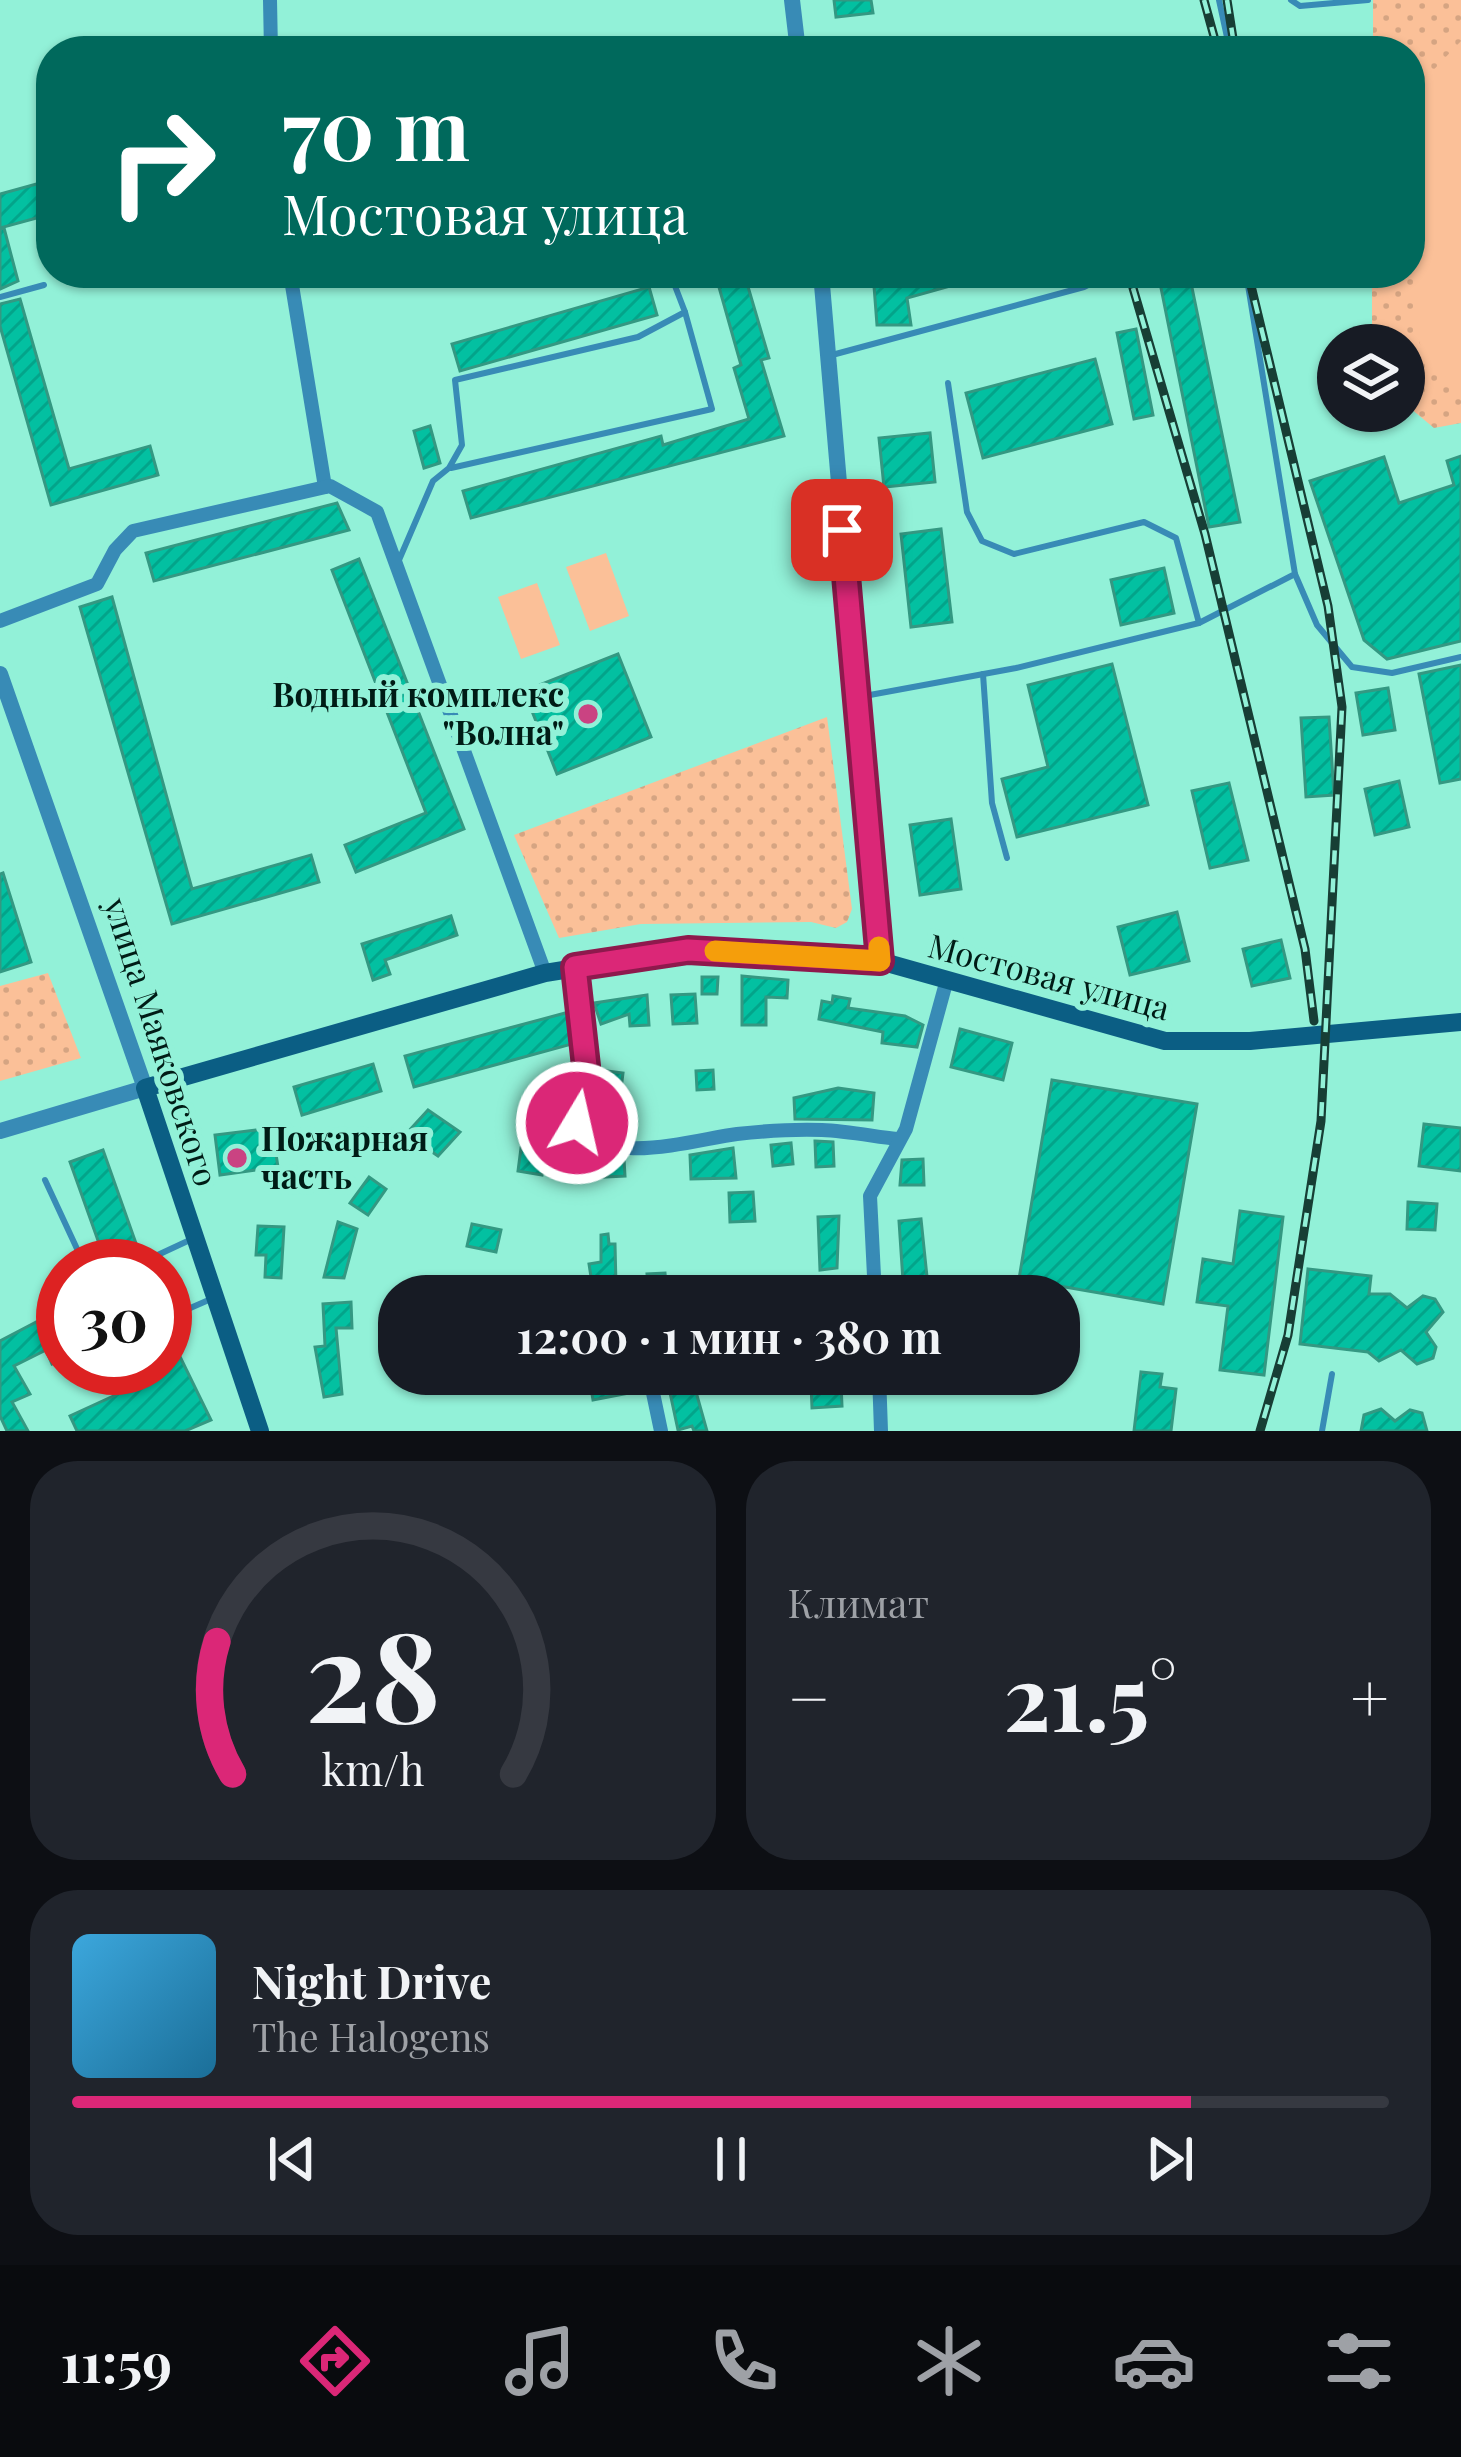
<!DOCTYPE html>
<html lang="ru">
<head>
<meta charset="utf-8">
<style>
	body { margin:0; font-family:"Playfair Display",serif; background:#20242c; color:#f1f3f6; height:100vh; display:flex; flex-direction:column; font-size:45px; white-space:nowrap }
	* { box-sizing:border-box; margin:0 }
	p { font-size:39px; color:#9ea1a6 }
	.icon { flex:none; width:66px; height:66px; fill:none; stroke:currentColor; stroke-width:2; stroke-linecap:round; stroke-linejoin:round }
	.map { position:relative; height:1431px; overflow:hidden }
	.panel { display:flex; flex-direction:column; gap:30px; padding:30px; background:#0d0f14; flex:1 }
	.panel>* { flex:none }
	.banner { position:absolute; left:36px; top:36px; width:1389px; height:252px; border-radius:48px; box-shadow:0 3px 9px #0004; background:#00695c; color:#fff; overflow:hidden }
	.fabs { position:absolute; left:1317px; top:324px; display:grid; gap:24px }
	.fabs a { display:grid; place-items:center; width:108px; height:108px; border-radius:50%; background:#171b24; box-shadow:0 3px 9px #0004; font-size:60px }
	.speed { position:absolute; left:36px; top:1239px; display:flex; gap:24px; font-size:60px; font-weight:700; text-align:center }
	.speed>* { display:grid; place-content:center; width:156px; height:156px; border-radius:50%; background:#171b24; box-shadow:0 3px 9px #0004; line-height:1 }
	.speed .limit { border:18px solid #d22; background:#fff; color:#111 }
	.pin { position:absolute; display:grid; place-items:center; width:102px; height:102px; color:#fff; margin:-51px; border-radius:24px; box-shadow:0 6px 18px #0006 }
	.me { position:absolute; width:132px; margin:-66px; rotate:9deg; stroke-linejoin:round; filter:drop-shadow(0 0 9px #0008) }
	.turn { display:flex; align-items:center; gap:42px; height:252px; padding:0 48px; font-size:54px }
	.turn .icon { width:156px; height:156px; stroke-width:2.5 }
	.turn b { display:block; font-size:84px; line-height:102px }
	.big { font-size:90px; font-weight:700; line-height:1.1 }
	.panel .tile { flex:1; display:flex; flex-direction:column; justify-content:center; gap:18px; min-width:0; padding:0 42px; border-radius:48px; background:#20242c }
	.panel .dial { align-items:center; gap:0 }
	.dial svg { height:312px; overflow:visible; fill:none; stroke:#363941; stroke-width:7; stroke-linecap:round; text-anchor:middle }
	.dial text { fill:#f1f3f6; stroke:none }
	.song { display:flex; align-items:center; gap:36px }
	.cover { width:144px; height:144px; border-radius:18px; background:linear-gradient(135deg,hsl(200 70% 55%),hsl(200 70% 35%)) }
	.played { height:12px; border-radius:6px; background:linear-gradient(90deg,#db2777 85%,#363941 85%) }
	.keys { display:flex; justify-content:space-around; direction:ltr }
	.heat { display:flex; justify-content:space-between; align-items:center; font-size:66px; direction:ltr }
	.panel .tiles { flex:1; display:grid; gap:30px; grid-template-columns:1fr 1fr }
	.tile:last-child { grid-column:span 2 }
	.trip { position:absolute; left:378px; top:1275px; width:702px; height:120px; border-radius:48px; background:#171b24; box-shadow:0 3px 9px #0004; font-weight:700; line-height:120px; text-align:center }
	.menu { display:flex; height:192px; justify-content:space-around; align-items:center; background:#090b0e; color:#9ea1a6 }
	.menu .icon { width:84px; height:84px }
	.menu .active { color:#db2777 }
	.menu b { font-size:54px; color:#f1f3f6 }
	.map>svg:first-child { display:block }
</style>
</head>
<body>
<div class="map">
<svg width="1461" height="1431" viewBox="0 0 1461 1431">
	<defs>
		<pattern id="grass-dots" width="8" height="8" patternUnits="userSpaceOnUse" patternTransform="scale(3)"><rect width="8" height="8" fill="#fbc098"/><path d="M2 2h.1M6 6h.1" fill="none" stroke="#d5a482" stroke-width="1.8" stroke-linecap="round"/></pattern>
		<pattern id="building-hatch" width="6" height="6" patternUnits="userSpaceOnUse" patternTransform="scale(3)"><rect width="6" height="6" fill="#03c0a1"/><path d="M-1 1l2-2M0 6l6-6M5 7l2-2" fill="none" stroke="#03a48a"/></pattern>
	</defs>
	<rect width="100%" height="100%" fill="#92f1d8"/>
	<g fill="url(#grass-dots)">
		<path d="M1373 0H1461V423L1434 428 1404 403V345H1372V273H1410V51H1373Z"/>
		<path d="M827 717 852 909 847 922 836 928 811 922 641 924 559 938 514 835Z"/>
		<path d="M48 973 81 1058 0 1081V986Z"/>
	</g>
	<g fill="#fbc098">
		<path d="M1461 41V388C1439 374 1419 356 1417 330L1422 82Z"/>
		<path d="M606 553 629 616 590 631 566 567Z"/>
		<path d="M537 583 560 645 521 659 498 597Z"/>
	</g>
	<g fill="url(#building-hatch)" stroke="#349882" stroke-width="3">
		<path d="M834 0H871L873 13 836 17Z"/>
		<path d="M51 180V214L0 228V194Z"/>
		<path d="M4 228 18 281 0 289V229Z"/>
		<path d="M715 273H744L769 358 761 360 784 436 471 518 463 491 661 436 663 445 749 419 734 368 741 365Z"/>
		<path d="M873 273H982V277L907 298 911 325H877Z"/>
		<path d="M1158 273H1189L1240 522 1209 527Z"/>
		<path d="M649 287 657 315 460 371 452 344Z"/>
		<path d="M20 299 69 469 150 446 158 475 51 505 0 326V304Z"/>
		<path d="M1136 329 1153 415 1134 419 1117 333Z"/>
		<path d="M1095 359 1112 424 983 458 966 393Z"/>
		<path d="M430 426 440 463 424 468 414 431Z"/>
		<path d="M930 433 935 482 884 487 879 438Z"/>
		<path d="M1461 456V641L1387 659 1364 640 1310 481 1384 457 1399 503 1454 485 1447 461Z"/>
		<path d="M337 503 349 530 154 581 146 553Z"/>
		<path d="M941 529 952 622 911 627 901 534Z"/>
		<path d="M359 559 464 829 356 872 345 845 426 813 332 570Z"/>
		<path d="M1164 568 1174 613 1121 625 1111 580Z"/>
		<path d="M112 597 192 889 311 855 319 882 172 924 80 607Z"/>
		<path d="M618 654 651 737 557 774 524 691Z"/>
		<path d="M1112 664 1148 805 1017 837 1002 779 1048 767 1028 685Z"/>
		<path d="M1461 665V779L1440 783 1419 674Z"/>
		<path d="M1388 688 1395 730 1363 735 1356 693Z"/>
		<path d="M1329 717 1334 795 1306 797 1301 718Z"/>
		<path d="M1399 781 1409 827 1375 835 1365 789Z"/>
		<path d="M1229 783 1248 860 1210 868 1192 791Z"/>
		<path d="M951 819 961 889 920 895 910 825Z"/>
		<path d="M3 873 31 962 0 972V874Z"/>
		<path d="M1177 912 1189 961 1130 975 1118 927Z"/>
		<path d="M451 916 457 935 385 960 390 974 373 980 362 944Z"/>
		<path d="M1281 940 1290 978 1252 986 1243 949Z"/>
		<path d="M742 976 788 980 787 998 766 997V1025H742Z"/>
		<path d="M702 977H718L717 994H702Z"/>
		<path d="M695 994 697 1023 673 1024 671 995Z"/>
		<path d="M647 995 649 1025 630 1026 629 1014 601 1024 594 1003Z"/>
		<path d="M833 996 850 999 848 1008 905 1016 923 1025 917 1047 882 1043 883 1032 819 1019 822 1001 832 1003Z"/>
		<path d="M569 1012 572 1044 414 1087 405 1056Z"/>
		<path d="M960 1029 1012 1043 1003 1080 951 1067Z"/>
		<path d="M373 1064 381 1091 302 1115 294 1087Z"/>
		<path d="M713 1070 714 1089 697 1090 696 1071Z"/>
		<path d="M607 1071 623 1073 620 1097 629 1099 625 1126 601 1122Z"/>
		<path d="M1052 1080 1197 1104 1163 1304 1019 1279Z"/>
		<path d="M838 1088 874 1093 872 1120 795 1119 794 1098Z"/>
		<path d="M428 1110 460 1132 438 1156 406 1134Z"/>
		<path d="M1424 1124 1461 1128V1171L1419 1166Z"/>
		<path d="M272 1128 278 1167 220 1175 215 1135Z"/>
		<path d="M815 1141 833 1142 834 1166 816 1167Z"/>
		<path d="M791 1143 793 1164 773 1166 771 1145Z"/>
		<path d="M561 1147 582 1145 586 1158 624 1159 625 1176 564 1179Z"/>
		<path d="M521 1148 545 1152 542 1175 518 1171Z"/>
		<path d="M733 1148 736 1178 691 1179 690 1155Z"/>
		<path d="M103 1150 138 1249 105 1260 70 1162Z"/>
		<path d="M923 1159 924 1185H900L902 1160Z"/>
		<path d="M369 1177 386 1189 368 1215 350 1203Z"/>
		<path d="M753 1192 755 1221 730 1222 729 1193Z"/>
		<path d="M1408 1202 1437 1204 1435 1230 1407 1229Z"/>
		<path d="M1240 1211 1283 1217 1264 1375 1220 1370 1228 1306 1197 1302 1203 1259 1233 1264Z"/>
		<path d="M839 1216 837 1268 820 1270 818 1217Z"/>
		<path d="M921 1219 929 1296H904L899 1221Z"/>
		<path d="M338 1222 357 1229 344 1278 324 1277Z"/>
		<path d="M472 1224 501 1230 496 1252 467 1246Z"/>
		<path d="M258 1226 284 1227 281 1278 265 1277 266 1255H256Z"/>
		<path d="M608 1234 609 1244H615L616 1286 593 1290 589 1264 601 1262V1235Z"/>
		<path d="M1308 1269 1371 1276 1369 1294H1390L1407 1308 1423 1296 1435 1299 1443 1312 1426 1332 1436 1347 1433 1358 1417 1364 1401 1350 1379 1361 1368 1352 1300 1344Z"/>
		<path d="M665 1273 667 1296H649L647 1274Z"/>
		<path d="M351 1302 352 1328H336L342 1394 324 1397 315 1347 325 1346 323 1304Z"/>
		<path d="M63 1308V1324L53 1329 63 1359 52 1364 46 1350 14 1366 30 1394 12 1402 28 1431H7L0 1416V1341Z"/>
		<path d="M165 1326 211 1420 185 1431H77L70 1416 146 1381 140 1368H165Z"/>
		<path d="M1141 1372 1162 1374 1160 1387 1176 1389 1171 1431H1134Z"/>
		<path d="M631 1374 634 1392 593 1400 591 1388 601 1386 600 1378Z"/>
		<path d="M666 1374H691L707 1431H694L692 1426 678 1430Z"/>
		<path d="M841 1383 842 1406 812 1408 811 1384Z"/>
		<path d="M1381 1409 1395 1421 1410 1410 1422 1413 1427 1431H1361L1364 1415Z"/>
	</g>
	<g fill="none" stroke-linecap="round" stroke-linejoin="round">
		<g stroke="#388bb6" stroke-width="6">
			<path d="M1219 0 1230 51"/>
			<path d="M1291 0 1300 6 1368 0"/>
			<path d="M0 297 44 285"/>
			<path d="M832 355 1084 287 1112 273"/>
			<path d="M948 383 967 512 982 541 1014 554 1144 522 1176 538 1199 623"/>
			<path d="M451 468 712 409 685 312"/>
			<path d="M399 560 433 481 449 468 462 445 455 380 638 337 685 312 670 273"/>
			<path d="M1295 574 1317 625 1352 667 1392 673 1461 657"/>
			<path d="M983 674 992 803 1007 858"/>
			<path d="M859 697 1016 668 1199 623 1295 574 1246 273"/>
			<path d="M45 1180 85 1266"/>
			<path d="M134 1266 192 1239"/>
			<path d="M165 1319 211 1299"/>
			<path d="M1322 1431 1332 1374"/>
		</g>
		<g stroke="#388bb6" stroke-width="14">
			<path d="M270 0 271 51"/>
			<path d="M290 273 325 487"/>
			<path d="M0 621 97 584 115 550 133 531 330 486 377 512 545 973"/>
			<path d="M575 967 586 1066 577 1123C604 1169 695 1139 737 1134 764 1131 794 1129 822 1130 846 1131 872 1136 897 1139"/>
			<path d="M631 1287 633 1296"/>
			<path d="M875 1296 870 1196 906 1129 946 983"/>
			<path d="M649 1374 661 1431"/>
			<path d="M879 1374 881 1431"/>
		</g>
		<g stroke="#388bb6" stroke-width="16">
			<path d="M792 0 798 51"/>
			<path d="M821 273 880 961"/>
			<path d="M0 674 145 1088 0 1131"/>
		</g>
		<path stroke="#0b5e84" stroke-width="18" d="M260 1431 145 1088 545 973 688 950 880 961 1165 1041H1250L1461 1022"/>
		<defs>
			<g id="rail">
				<path d="M1204 0 1218 51"/>
				<path d="M1227 0 1235 51"/>
				<path d="M1248 273 1328 606 1342 707 1321 1121 1288 1335 1260 1431"/>
				<path d="M1133 288 1205 534 1305 949 1314 1021"/>
			</g>
		</defs>
		<use href="#rail" stroke="#173e35" stroke-width="9"/>
		<use href="#rail" stroke="#92f1d8" stroke-width="4.5" stroke-dasharray="14" stroke-linecap="butt"/>
	</g>
	<g fill="none" stroke-linecap="round" stroke-linejoin="round">
		<defs>
			<path id="route" d="M577 1123 586 1066 575 967 688 950 880 961 842 530"/>
		</defs>
		<use href="#route" stroke="#8e194d" stroke-width="30"/>
		<use href="#route" stroke="#db2777" stroke-width="21"/>
		<path stroke="#f59e0b" stroke-width="21" d="M715 951 880 961 879 947"/>
	</g>
	<g fill="#ca4382" stroke="#92f1d8" stroke-width="4.5">
		<circle cx="588" cy="714" r="12"/>
		<circle cx="237" cy="1158" r="12"/>
	</g>
	<g text-anchor="middle" stroke-width="12" stroke-linejoin="round" paint-order="stroke">
		<g font-size="33" font-weight="bold" fill="#001c16" stroke="#92f1d8" text-anchor="end">
			<text x="564" y="707">Водный комплекс<tspan x="564" dy="38">"Волна"</tspan></text>
			<text x="261" y="1151" text-anchor="start">Пожарная<tspan x="261" dy="38">часть</tspan></text>
		</g>
		<g font-size="33" fill="#001c16" stroke="#92f1d8">
			<text transform="translate(1049 977) rotate(15)" y="12">Мостовая улица</text>
			<text transform="translate(161 1042) rotate(72)" y="12">улица Маяковского</text>
		</g>
	</g>
</svg>
<div class="fabs">
<a><svg class="icon" aria-label="layers" viewBox="0 0 24 24"><path d="M12 4l9 5-9 5-9-5zM3 14l9 5 9-5"/></svg></a>
</div>
<div class="speed"><div class="limit">30</div></div>
<div class="pin" style="left:842px;top:530px;background:#d93025"><svg class="icon" aria-label="arrive" viewBox="0 0 24 24"><path d="M6 21V4h12l-3 4 3 4H6"/></svg></div>
<svg class="me" style="left:577px;top:1123px" viewBox="-20 -20 40 40"><circle r="17" fill="#db2777" stroke="#fff" stroke-width="3"/><path d="M0-11L8 9 0 5-8 9z" fill="#fff"/></svg>
<div class="trip">12:00 · 1 мин · 380 m</div>
<div class="banner">
<div class="turn"><svg class="icon" aria-label="right" viewBox="0 0 24 24"><path d="M7 20v-9h11M14 6l5 5-5 5"/></svg><div><b>70 m</b>Мостовая улица</div></div>
</div>
</div>
<section class="panel">
<div class="tiles">
<div class="tile dial"><svg viewBox="0 0 100 80">
<path d="M14 69A42 42 0 1 1 86 69"/>
<path d="M14 69A42 42 0 0 1 10 35" stroke="#db2777"/>
<text x="50" y="56" font-size="32" font-weight="700">28</text>
<text x="50" y="72" font-size="11">km/h</text>
</svg></div>
<div class="tile"><p>Климат</p>
<div class="heat"><a>−</a><b class="big">21.5°</b><a>+</a></div>
</div>
<div class="tile">
<div class="song"><i class="cover"></i><div><b>Night Drive</b><p>The Halogens</p></div></div>
<div class="played"></div>
<div class="keys"><svg class="icon" aria-label="previous" viewBox="0 0 24 24"><path d="M18 5L8 12l10 7zM5 5v14"/></svg><svg class="icon" aria-label="pause" viewBox="0 0 24 24"><path d="M8 5v14M16 5v14"/></svg><svg class="icon" aria-label="next" viewBox="0 0 24 24"><path d="M6 5l10 7-10 7zM19 5v14"/></svg></div>
</div>
</div>
</section>
<nav class="menu">
<b>11:59</b>
<svg class="icon active" aria-label="directions" viewBox="0 0 24 24"><path d="M12 3l9 9-9 9-9-9zM9 14v-3h6M13 9l2 2-2 2"/></svg>
<svg class="icon" aria-label="music" viewBox="0 0 24 24"><path d="M9 18V5l10-2v13"/><circle cx="6" cy="18" r="3"/><circle cx="16" cy="16" r="3"/></svg>
<svg class="icon" aria-label="phone" viewBox="0 0 24 24"><path d="M5 4h4l2 5-3 2q2 4 5 5l2-3 5 2v4C11 20 4 13 5 4z"/></svg>
<svg class="icon" aria-label="climate" viewBox="0 0 24 24"><path d="M12 3v18M4 7l16 10M4 17L20 7"/></svg>
<svg class="icon" aria-label="car" viewBox="0 0 24 24"><path d="M5 17H2v-5l4-1 3-4h7l3 4 3 1v5h-3M9 17h6M6 11h13"/><circle cx="7" cy="17" r="2"/><circle cx="17" cy="17" r="2"/></svg>
<svg class="icon" aria-label="filters" viewBox="0 0 24 24"><path d="M4 7h16M4 17h16"/><circle cx="9" cy="7" r="2"/><circle cx="15" cy="17" r="2"/></svg>
</nav>
</body>
</html>
